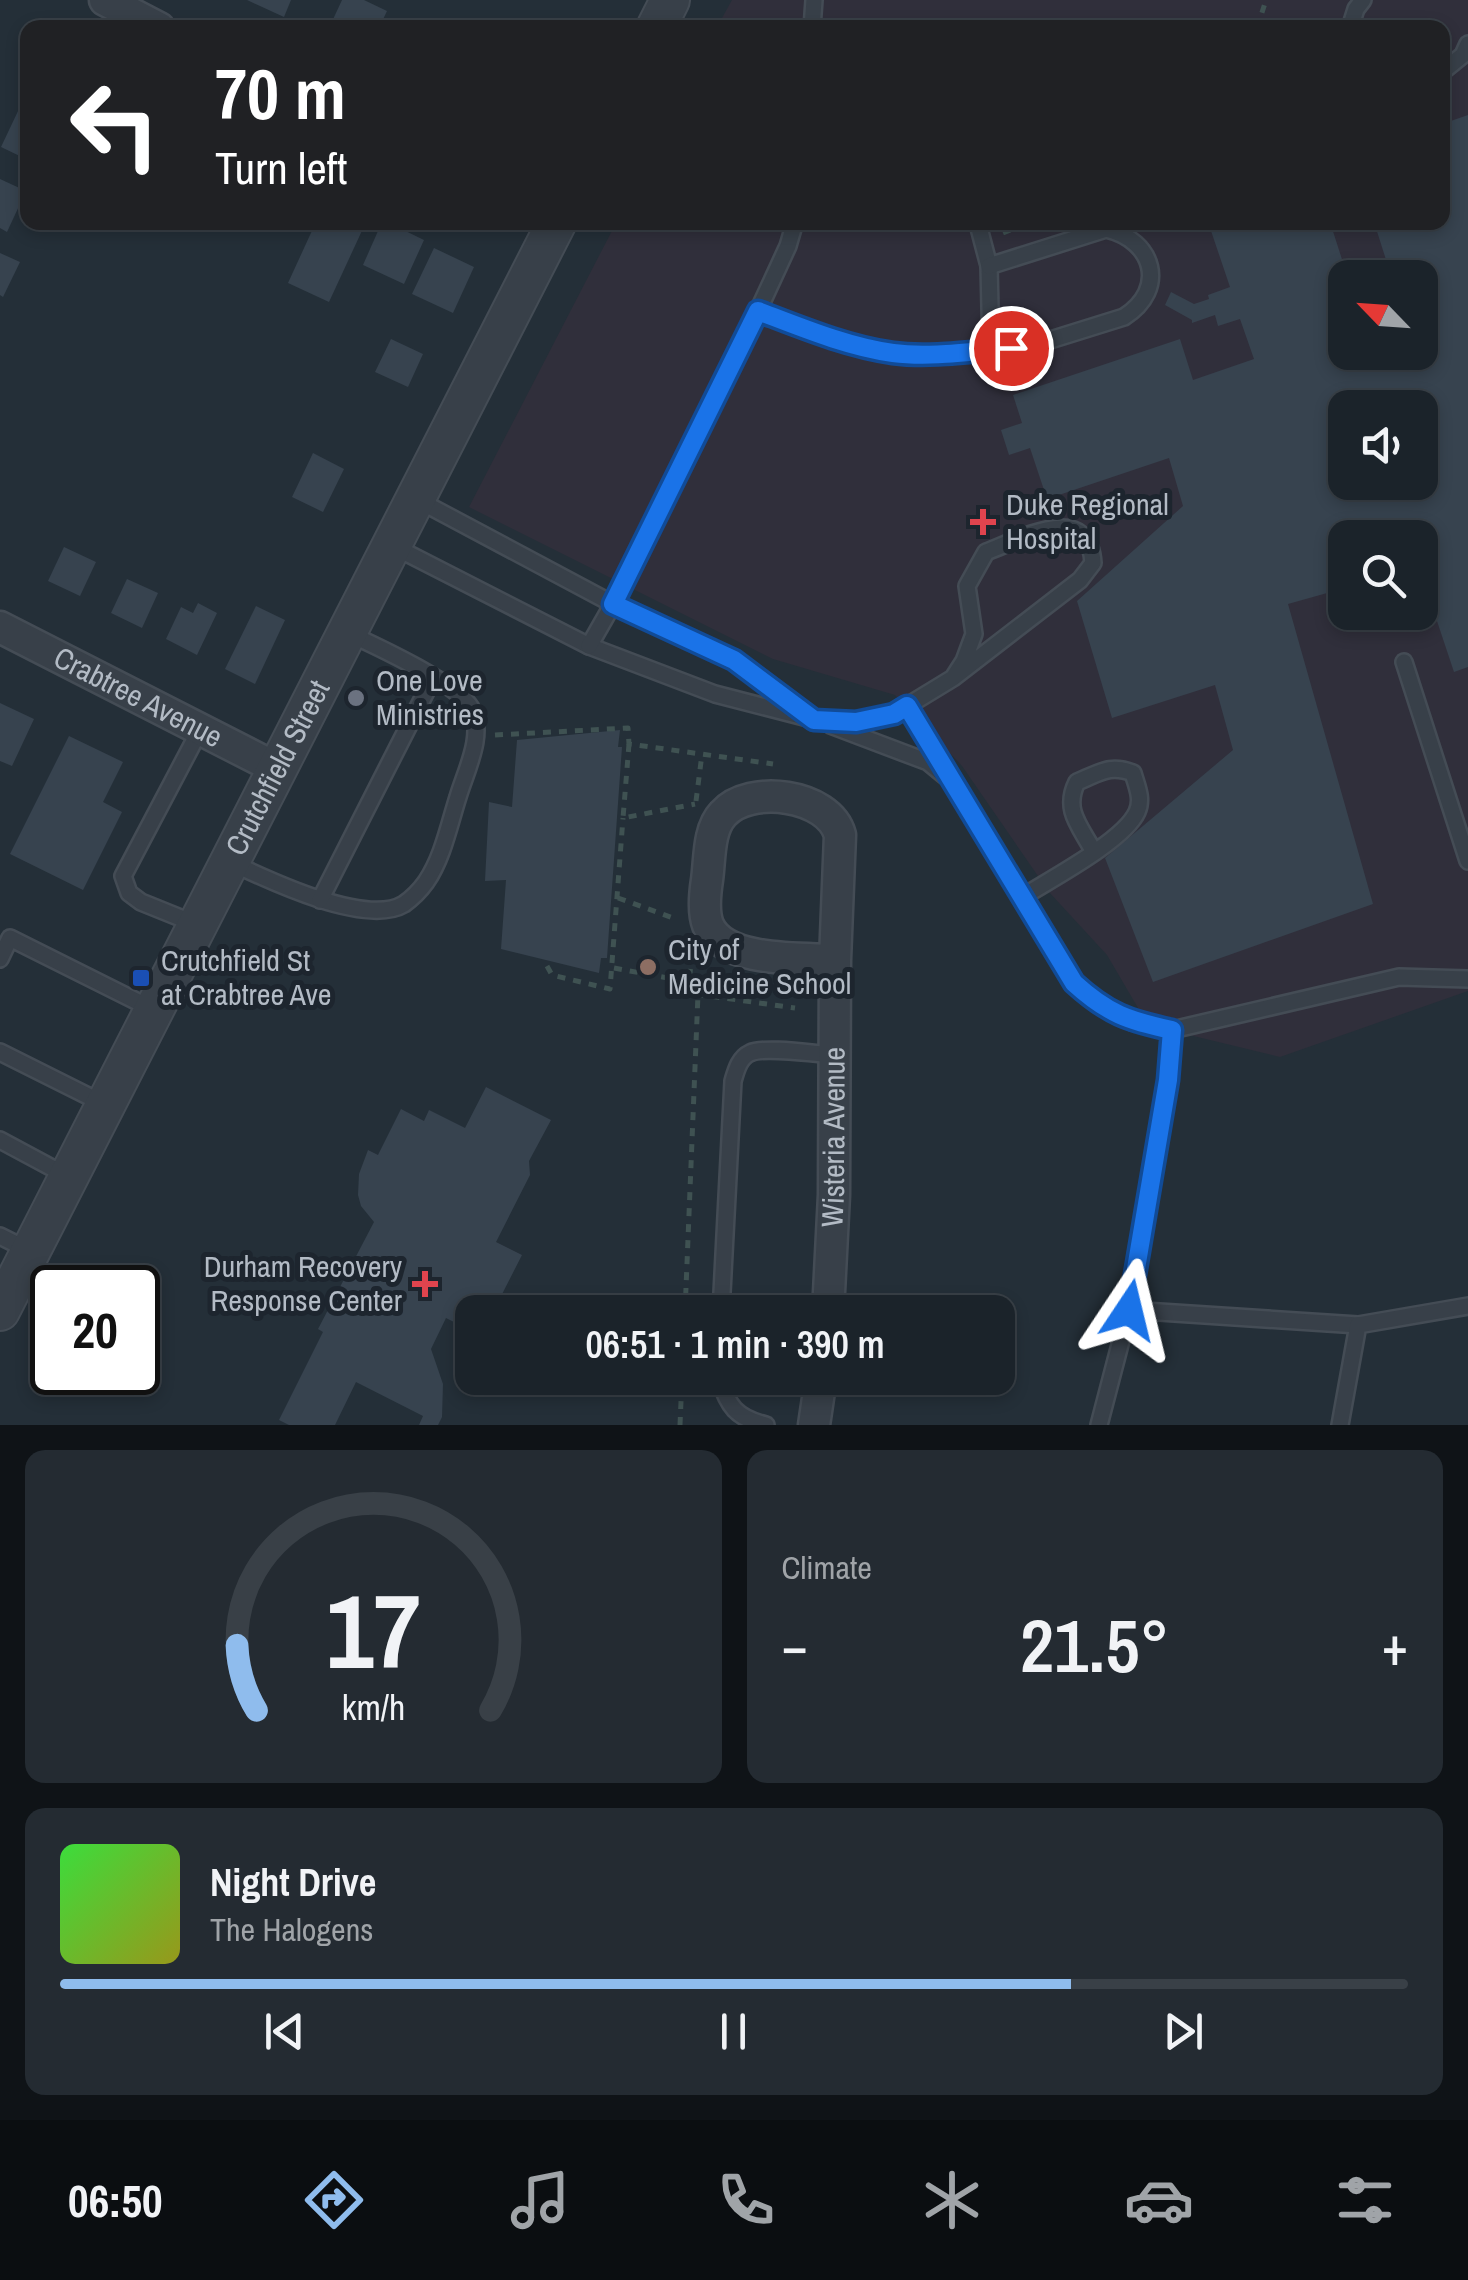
<!DOCTYPE html>
<html lang="en">
<head>
<meta charset="utf-8">
<style>
	body { margin:0; font-family:"Archivo Narrow",sans-serif; background:#242b32; color:#f1f3f6; height:100vh; display:flex; flex-direction:column; font-size:38px; white-space:nowrap }
	* { box-sizing:border-box; margin:0 }
	p { font-size:32px; color:#a0a4a8 }
	.icon { flex:none; width:55px; height:55px; fill:none; stroke:currentColor; stroke-width:2; stroke-linecap:round; stroke-linejoin:round }
	.map { position:relative; height:1425px; overflow:hidden }
	.details { display:flex; flex-direction:column; gap:25px; padding:25px; background:#0f1317; flex:1 }
	.details>* { flex:none }
	.top-card { position:absolute; left:20px; top:20px; width:1430px; height:210px; border-radius:20px; box-shadow:0 5px 15px #0003,0 0 0 2px #394047; background:#202124; color:#fff; overflow:hidden }
	.needle { width:65px; rotate:295deg }
	.fabs { position:absolute; left:1328px; top:260px; display:grid; gap:20px }
	.fabs a { display:grid; place-items:center; width:110px; height:110px; border-radius:20px; background:#1b232a; box-shadow:0 5px 15px #0003,0 0 0 2px #394047; font-size:50px }
	.speed { position:absolute; left:30px; top:1265px; display:flex; gap:20px; font-size:50px; font-weight:700; text-align:center }
	.speed>* { display:grid; place-content:center; width:130px; height:130px; border-radius:50%; background:#1b232a; box-shadow:0 5px 15px #0003,0 0 0 2px #394047; line-height:1 }
	.speed .limit { border:5px solid #111; border-radius:15px; background:#fff; color:#111 }
	.pin { position:absolute; display:grid; place-items:center; width:85px; height:85px; color:#fff; margin:-42px; border:5px solid #fff; border-radius:50%; box-shadow:0 2px 10px #0007 }
	.me { position:absolute; width:110px; margin:-55px; rotate:10deg; stroke-linejoin:round; filter:drop-shadow(0 0 8px #0008) }
	.turn { display:flex; align-items:center; gap:35px; height:210px; padding:0 30px; font-size:45px }
	.turn .icon { width:130px; height:130px; stroke-width:2.5 }
	.turn b { display:block; font-size:70px; line-height:85px }
	.big { font-size:75px; font-weight:600; line-height:1.1 }
	.details .widget { flex:1; display:flex; flex-direction:column; justify-content:center; gap:15px; min-width:0; padding:0 35px; border-radius:20px; background:#242b32 }
	.details .dial { align-items:center; gap:0 }
	.dial svg { height:260px; overflow:visible; fill:none; stroke:#394047; stroke-width:7; stroke-linecap:round; text-anchor:middle }
	.dial text { fill:#f1f3f6; stroke:none }
	.song { display:flex; align-items:center; gap:30px }
	.cover { width:120px; height:120px; border-radius:15px; background:linear-gradient(135deg,hsl(120 70% 55%),hsl(60 70% 35%)) }
	.played { height:10px; border-radius:5px; background:linear-gradient(90deg,#8fbced 75%,#394047 75%) }
	.keys { display:flex; justify-content:space-around; direction:ltr }
	.heat { display:flex; justify-content:space-between; align-items:center; font-size:55px; direction:ltr }
	.details .tiles { flex:1; display:grid; gap:25px; grid-template-columns:1fr 1fr }
	.widget:last-child { grid-column:span 2 }
	.trip { position:absolute; left:455px; top:1295px; width:560px; height:100px; border-radius:20px; background:#1b232a; box-shadow:0 5px 15px #0003,0 0 0 2px #394047; font-weight:600; line-height:100px; text-align:center }
	.dock { display:flex; height:160px; justify-content:space-around; align-items:center; background:#0b0e11; color:#a0a4a8 }
	.dock .icon { width:70px; height:70px }
	.dock .selected { color:#8fbced }
	.dock b { font-size:45px; color:#f1f3f6 }
	.map>svg:first-child { display:block }
</style>
</head>
<body>
<div class="map">
<svg width="1468" height="1425" viewBox="0 0 1468 1425">
	<rect width="100%" height="100%" fill="#242f38"/>
	<path fill="#302f3b" fill-rule="evenodd" d="M732 0H1468V991L1280 1057 1148 1025 1107 955 1049 892 962 766 895 695 773 659 469 507 616 223 1442 222V28L717 27ZM1345 278H1420V352H1345ZM1345 408H1420V482H1345ZM1345 538H1420V612H1345Z"/>
	<g fill="#37434f" fill-rule="evenodd">
		<path d="M247 0H291L284 17Z"/>
		<path d="M342 0H364L387 11 379 28H329Z"/>
		<path d="M28 90V160L1 147Z"/>
		<path d="M1468 115V667L1454 672 1420 570V538H1345V588L1288 604 1373 904 1153 982 1105 858 1233 750 1215 685 1112 718 1077 601 1183 506 1169 458 1047 499 1030 448 1009 455 1001 430 1022 423 1013 395 1180 339 1193 380 1254 359 1240 319 1218 326 1215 315 1192 323V320L1165 305 1171 292 1194 304 1209 299 1208 295 1230 287 1208 222H1330L1348 278H1345V352H1420V278L1357 277 1388 266 1374 222H1442V124ZM1345 408H1420V482H1345Z"/>
		<path d="M0 179 26 191 7 232 0 228Z"/>
		<path d="M316 222H366L329 302 288 283Z"/>
		<path d="M382 222H387L424 240 404 284 363 265Z"/>
		<path d="M434 248 474 267 453 313 412 294Z"/>
		<path d="M0 253 20 262 3 297 0 295Z"/>
		<path d="M391 339 423 354 408 387 375 372Z"/>
		<path d="M313 453 344 469 323 512 292 497Z"/>
		<path d="M64 547 96 562 80 596 48 581Z"/>
		<path d="M127 579 158 593 142 628 111 613Z"/>
		<path d="M198 603 217 613 197 655 166 639 181 607 193 613Z"/>
		<path d="M256 606 285 620 255 684 225 669Z"/>
		<path d="M0 703 34 719 12 766 0 761Z"/>
		<path d="M620 730 618 747H622L607 958H601L599 973 501 949 506 880 485 881 489 802 512 807 517 740Z"/>
		<path d="M69 736 123 762 103 802 122 812 83 890 10 854Z"/>
		<path d="M486 1087 551 1120 529 1161 530 1175 496 1242 522 1255 493 1312H472V1331L446 1318 431 1349 443 1384 442 1417 438 1425H419L423 1416 356 1382 335 1425H289L279 1420 323 1332 318 1329 374 1222 361 1206 358 1195 359 1174 368 1150 378 1155 401 1109 424 1121 429 1110 465 1128Z"/>
	</g>
	<g fill="none" stroke-linecap="round" stroke-linejoin="round">
		<defs>
			<g id="service">
				<path d="M812 28 814 0"/>
				<path d="M1350 28 1356 9 1363 0"/>
				<path d="M1442 72 1463 55 1468 44"/>
				<path d="M979 228 989 266 991 350"/>
				<path d="M758 311 828 337 893 353H950L1031 346 1124 317C1168 289 1154 240 1106 229L989 266"/>
				<path d="M416 499 613 604 734 660 815 720 857 722 894 714 953 678 1080 580 1093 563C1089 500 1021 539 986 552L967 586 974 634 964 661 953 678"/>
				<path d="M393 546 589 646 715 694 808 718"/>
				<path d="M589 646 613 604 752 324 788 246 795 222"/>
				<path d="M1404 662 1468 861"/>
				<path d="M907 706 1074 983 1094 1001 1132 1022 1172 1030 1399 977 1468 979"/>
				<path d="M830 725 928 762 945 776"/>
				<path d="M230 862C268 880 366 927 404 904 411 899 421 889 426 882 443 857 449 825 458 797 466 770 485 735 471 708 457 683 376 646 348 633"/>
				<path d="M1021 898C1049 880 1124 841 1137 812 1143 799 1137 787 1133 773 1109 764 1100 773 1077 782 1063 810 1080 826 1094 852"/>
				<path d="M320 900 433 678"/>
				<path d="M198 925 141 902 129 893 123 876 200 730"/>
				<path d="M0 959 10 938 154 1010"/>
				<path d="M0 1052 104 1104"/>
				<path d="M0 1140 69 1177"/>
				<path d="M0 1236 30 1251"/>
				<path d="M1129 1310 1168 1080 1172 1030"/>
				<path d="M721 1312 733 1081C736 1071 739 1058 750 1053 764 1046 816 1054 834 1055"/>
				<path d="M719 1378C728 1406 736 1418 766 1425"/>
				<path d="M1099 1425 1129 1310 1358 1325"/>
				<path d="M1340 1425 1358 1325 1468 1306"/>
			</g>
			<g id="minor">
				<path d="M105 0 159 28"/>
				<path id="s1" d="M0 627 278 769"/>
				<path id="s2" d="M828 1312 834 1195 835 960 840 835C829 794 749 784 723 814 708 830 710 859 707 880 705 893 703 912 708 925 724 963 801 958 835 960"/>
				<path d="M814 1425 821 1378"/>
			</g>
			<g id="tertiary">
				<path d="M656 28 670 0"/>
				<path id="s3" d="M0 1311 557 222"/>
			</g>
		</defs>
		<use href="#service" stroke="#444c55" stroke-width="20"/>
		<use href="#minor" stroke="#444c55" stroke-width="35"/>
		<use href="#tertiary" stroke="#444c55" stroke-width="42"/>
		<g stroke="#3f5252" stroke-width="5" stroke-dasharray="8 8" stroke-linecap="butt">
			<path d="M1257 28 1266 0"/>
			<path d="M1003 233 1030 222"/>
			<path d="M495 735 628 728 629 744 773 764"/>
			<path d="M629 744 623 818 695 804"/>
			<path d="M696 801 702 754"/>
			<path d="M618 898 676 919"/>
			<path d="M692 953 688 993 795 1008"/>
			<path d="M547 966 552 975 610 989 623 818"/>
			<path d="M614 968 689 982"/>
			<path d="M685 1312 698 994"/>
			<path d="M680 1425 682 1378"/>
		</g>
		<use href="#service" stroke="#384049" stroke-width="15"/>
		<use href="#minor" stroke="#384049" stroke-width="30"/>
		<use href="#tertiary" stroke="#384049" stroke-width="38"/>
	</g>
	<g fill="none" stroke-linecap="round" stroke-linejoin="round">
		<defs>
			<path id="route" d="M1011 348C973 351 931 358 893 353 848 347 800 327 758 311L613 604 734 660 814 720 856 722 894 714 907 706 1074 983C1108 1014 1129 1021 1172 1030L1168 1080 1129 1310"/>
		</defs>
		<use href="#route" stroke="#114b97" stroke-width="25"/>
		<use href="#route" stroke="#1a73e8" stroke-width="18"/>
	</g>
	<g fill="#e0444e" stroke="#1d252e" stroke-width="4">
		<path d="M978 507h10v10h10v10h-10v10h-10v-10h-10v-10h10z"/>
		<path d="M420 1269h10v10h10v10h-10v10h-10v-10h-10v-10h10z"/>
	</g>
	<circle fill="#6b7280" stroke="#1d252e" stroke-width="4" cx="356" cy="698" r="10"/>
	<circle fill="#8d6e63" stroke="#1d252e" stroke-width="4" cx="648" cy="967" r="10"/>
	<rect fill="#1a4fb4" stroke="#1d252e" stroke-width="4" x="131" y="968" width="20" height="20" rx="5"/>
	<g text-anchor="middle" stroke-width="10" stroke-linejoin="round" paint-order="stroke">
		<g font-size="30" fill="#b3bbc5" stroke="#1d252e" text-anchor="start">
			<text x="1006" y="515">Duke Regional<tspan x="1006" dy="34">Hospital</tspan></text>
			<text x="376" y="691">One Love<tspan x="376" dy="34">Ministries</tspan></text>
			<text x="668" y="960">City of<tspan x="668" dy="34">Medicine School</tspan></text>
			<text x="161" y="971">Crutchfield St<tspan x="161" dy="34">at Crabtree Ave</tspan></text>
			<text x="402" y="1277" text-anchor="end">Durham Recovery<tspan x="402" dy="34">Response Center</tspan></text>
		</g>
		<g font-size="30" fill="#b3bbc5" stroke="#1d252e">
			<text dy="10" stroke="none"><textPath href="#s1" startOffset="155">Crabtree Avenue</textPath></text>
			<text dy="10" stroke="none"><textPath href="#s3" startOffset="610">Crutchfield Street</textPath></text>
			<text dy="10" stroke="none"><textPath href="#s2" startOffset="175">Wisteria Avenue</textPath></text>
		</g>
	</g>
</svg>
<div class="fabs">
<a><svg class="needle" viewBox="-14 -14 28 28"><path d="M0-13l5 13h-10z" fill="#e53935"/><path d="M0 13l5-13h-10z" fill="#a0a4a8"/></svg></a>
<a><svg class="icon" aria-label="sound" viewBox="0 0 24 24"><path d="M4 9h4l5-4v14l-5-4H4zM17 9q2 3 0 6"/></svg></a>
<a><svg class="icon" aria-label="search" viewBox="0 0 24 24"><circle cx="10" cy="10" r="6"/><path d="M15 15l6 6"/></svg></a>
</div>
<div class="speed"><div class="limit">20</div></div>
<div class="pin" style="left:1011px;top:348px;background:#d93025"><svg class="icon" aria-label="arrive" viewBox="0 0 24 24"><path d="M6 21V4h12l-3 4 3 4H6"/></svg></div>
<svg class="me" style="left:1129px;top:1310px" viewBox="-20 -20 40 40"><path d="M0-17L14 15 0 8-14 15z" fill="#1a73e8" stroke="#fff" stroke-width="4"/></svg>
<div class="trip">06:51 · 1 min · 390 m</div>
<div class="top-card">
<div class="turn"><svg class="icon" aria-label="left" viewBox="0 0 24 24"><path d="M17 20v-9H6M10 6l-5 5 5 5"/></svg><div><b>70 m</b>Turn left</div></div>
</div>
</div>
<section class="details">
<div class="tiles">
<div class="widget dial"><svg viewBox="0 0 100 80">
<path d="M14 69A42 42 0 1 1 86 69"/>
<path d="M14 69A42 42 0 0 1 8 49" stroke="#8fbced"/>
<text x="50" y="56" font-size="32" font-weight="700">17</text>
<text x="50" y="72" font-size="11">km/h</text>
</svg></div>
<div class="widget"><p>Climate</p>
<div class="heat"><a>−</a><b class="big">21.5°</b><a>+</a></div>
</div>
<div class="widget">
<div class="song"><i class="cover"></i><div><b>Night Drive</b><p>The Halogens</p></div></div>
<div class="played"></div>
<div class="keys"><svg class="icon" aria-label="previous" viewBox="0 0 24 24"><path d="M18 5L8 12l10 7zM5 5v14"/></svg><svg class="icon" aria-label="pause" viewBox="0 0 24 24"><path d="M8 5v14M16 5v14"/></svg><svg class="icon" aria-label="next" viewBox="0 0 24 24"><path d="M6 5l10 7-10 7zM19 5v14"/></svg></div>
</div>
</div>
</section>
<nav class="dock">
<b>06:50</b>
<svg class="icon selected" aria-label="directions" viewBox="0 0 24 24"><path d="M12 3l9 9-9 9-9-9zM9 14v-3h6M13 9l2 2-2 2"/></svg>
<svg class="icon" aria-label="music" viewBox="0 0 24 24"><path d="M9 18V5l10-2v13"/><circle cx="6" cy="18" r="3"/><circle cx="16" cy="16" r="3"/></svg>
<svg class="icon" aria-label="phone" viewBox="0 0 24 24"><path d="M5 4h4l2 5-3 2q2 4 5 5l2-3 5 2v4C11 20 4 13 5 4z"/></svg>
<svg class="icon" aria-label="climate" viewBox="0 0 24 24"><path d="M12 3v18M4 7l16 10M4 17L20 7"/></svg>
<svg class="icon" aria-label="car" viewBox="0 0 24 24"><path d="M5 17H2v-5l4-1 3-4h7l3 4 3 1v5h-3M9 17h6M6 11h13"/><circle cx="7" cy="17" r="2"/><circle cx="17" cy="17" r="2"/></svg>
<svg class="icon" aria-label="filters" viewBox="0 0 24 24"><path d="M4 7h16M4 17h16"/><circle cx="9" cy="7" r="2"/><circle cx="15" cy="17" r="2"/></svg>
</nav>
</body>
</html>
